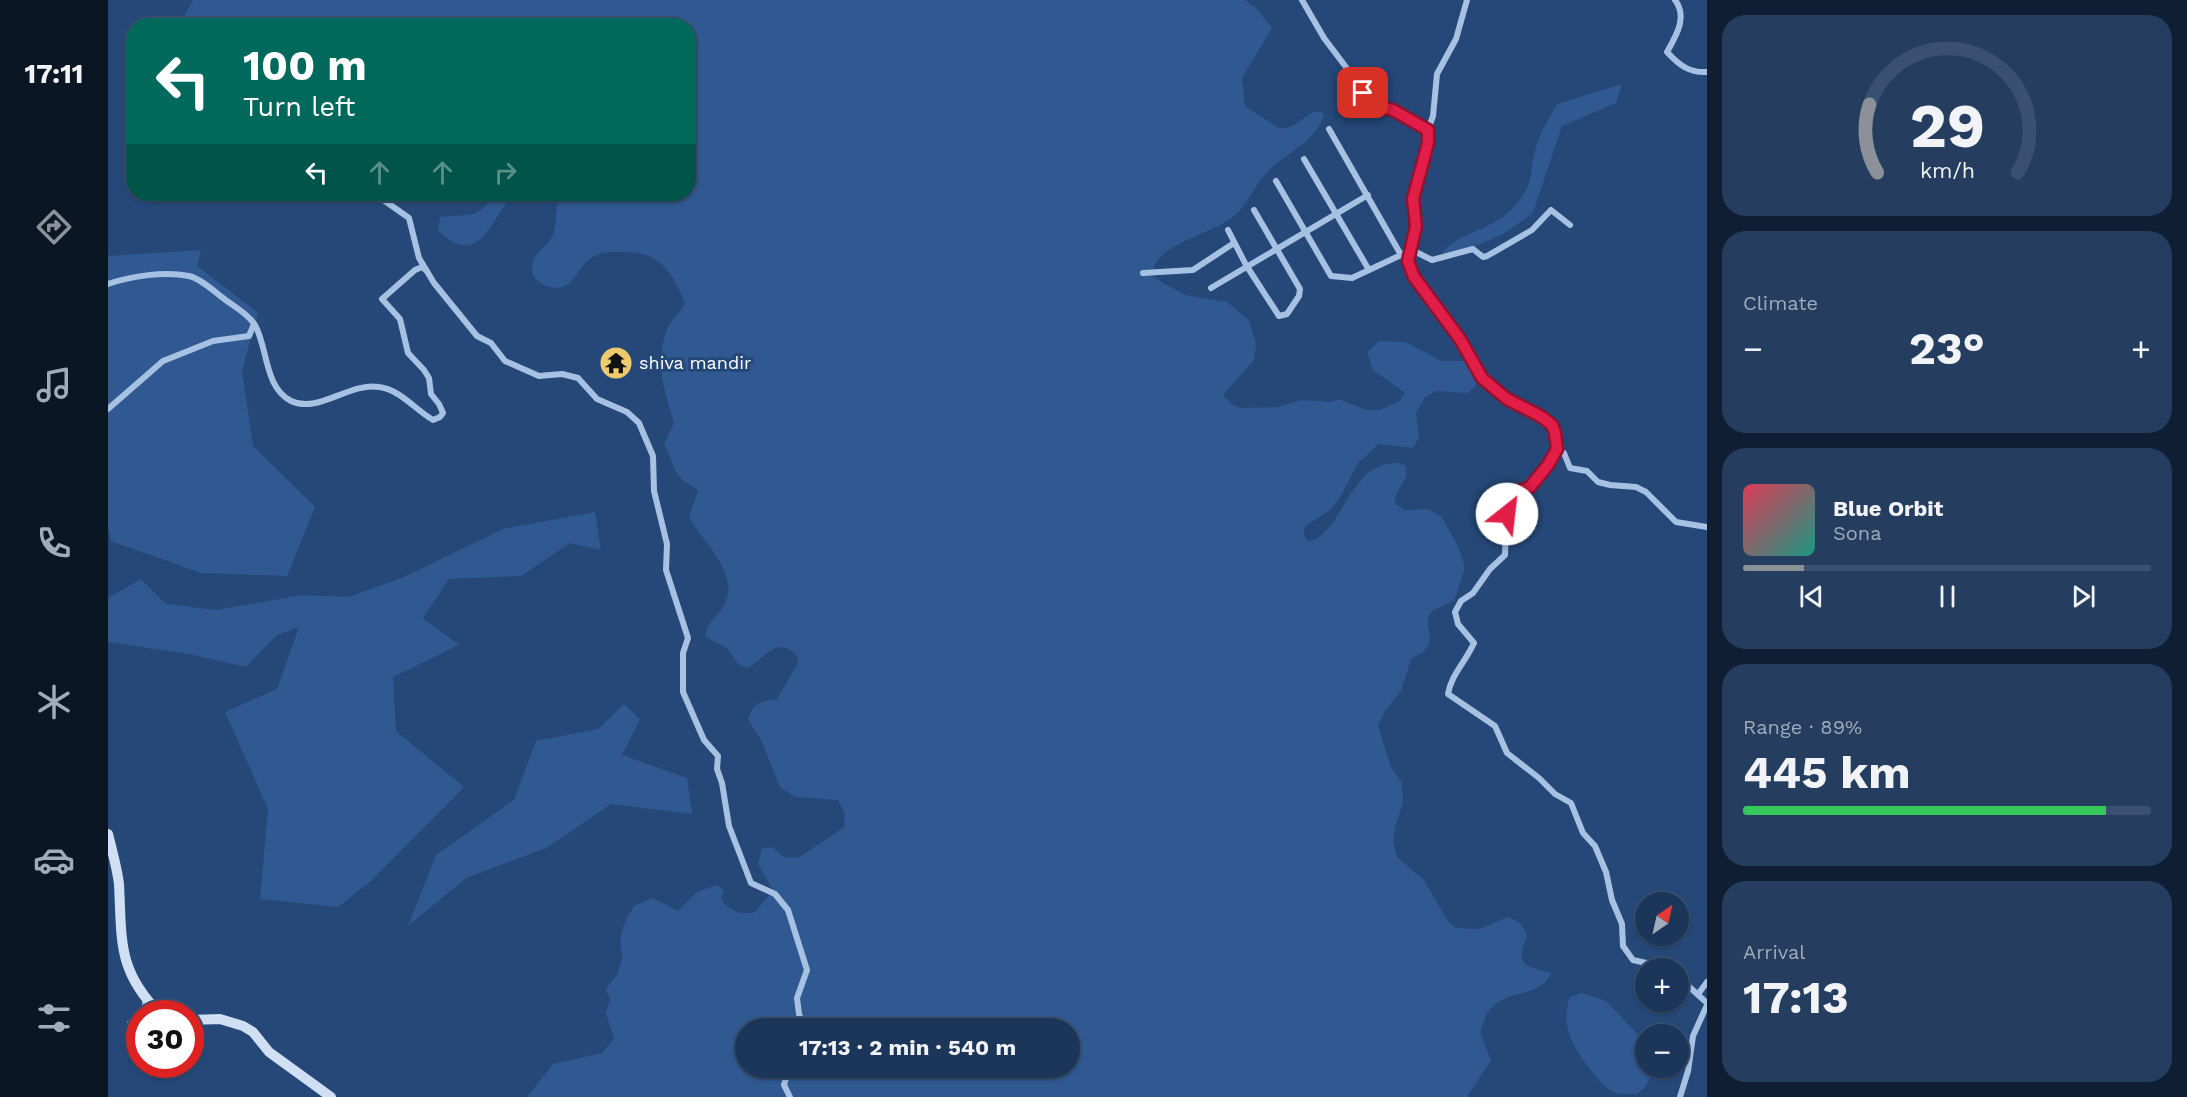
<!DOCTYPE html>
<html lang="en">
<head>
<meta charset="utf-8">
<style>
	body { margin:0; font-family:"Work Sans",sans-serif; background:#253e60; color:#f1f3f6; height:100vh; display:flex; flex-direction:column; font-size:22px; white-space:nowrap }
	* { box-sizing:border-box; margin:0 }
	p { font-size:20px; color:#a0abbb }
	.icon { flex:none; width:33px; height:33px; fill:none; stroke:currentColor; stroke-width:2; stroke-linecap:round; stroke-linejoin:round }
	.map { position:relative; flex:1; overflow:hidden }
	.details { display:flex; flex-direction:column; gap:15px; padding:15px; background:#0f1e32; width:480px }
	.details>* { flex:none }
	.hud { position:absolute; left:18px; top:18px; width:570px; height:183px; border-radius:24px; box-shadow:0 2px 4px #0004,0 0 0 2px #3a5070; background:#00695c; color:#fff; overflow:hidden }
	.needle { width:39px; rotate:34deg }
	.controls { position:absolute; left:1527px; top:892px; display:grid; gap:12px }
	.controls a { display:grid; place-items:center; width:54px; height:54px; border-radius:50%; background:#1c365a; box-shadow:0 2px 4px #0004,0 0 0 2px #3a5070; font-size:30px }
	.speed { position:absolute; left:18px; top:1000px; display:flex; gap:12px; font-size:30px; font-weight:700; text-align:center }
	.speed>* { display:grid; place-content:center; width:78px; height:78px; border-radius:50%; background:#1c365a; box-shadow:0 2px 4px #0004,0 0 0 2px #3a5070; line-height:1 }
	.speed .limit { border:9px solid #d22; background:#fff; color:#111 }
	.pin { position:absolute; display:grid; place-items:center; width:51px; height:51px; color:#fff; margin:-26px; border-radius:12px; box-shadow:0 3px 9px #0006 }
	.me { position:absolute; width:66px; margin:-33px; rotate:29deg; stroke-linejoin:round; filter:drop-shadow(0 0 4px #0008) }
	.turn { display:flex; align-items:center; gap:21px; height:126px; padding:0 18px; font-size:27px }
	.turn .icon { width:78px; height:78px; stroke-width:2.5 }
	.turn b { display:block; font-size:42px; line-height:51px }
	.lanes { display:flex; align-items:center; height:57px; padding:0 18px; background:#0003; justify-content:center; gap:30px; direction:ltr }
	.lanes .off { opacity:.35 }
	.big { font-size:45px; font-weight:700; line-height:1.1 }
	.details .widget { flex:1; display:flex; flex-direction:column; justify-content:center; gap:9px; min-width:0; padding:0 21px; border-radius:24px; background:#253e60 }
	.details .dial { align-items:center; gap:0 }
	.dial svg { height:156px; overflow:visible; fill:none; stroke:#3a5070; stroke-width:7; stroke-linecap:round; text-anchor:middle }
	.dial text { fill:#f1f3f6; stroke:none }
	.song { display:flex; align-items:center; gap:18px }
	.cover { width:72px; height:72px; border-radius:9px; background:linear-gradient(135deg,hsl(350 70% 55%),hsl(170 70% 35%)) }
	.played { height:6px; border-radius:3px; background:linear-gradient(90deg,#8c9099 15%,#3a5070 15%) }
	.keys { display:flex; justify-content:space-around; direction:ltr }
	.heat { display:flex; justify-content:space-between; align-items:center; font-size:33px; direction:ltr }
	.charge { height:9px; border-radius:4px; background:linear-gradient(90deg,#34c759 89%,#3a5070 0) }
	.trip { position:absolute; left:627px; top:1018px; width:345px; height:60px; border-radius:30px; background:#1c365a; box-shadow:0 2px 4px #0004,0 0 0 2px #3a5070; font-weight:700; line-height:60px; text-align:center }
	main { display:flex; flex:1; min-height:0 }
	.dock { display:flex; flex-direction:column; width:108px; justify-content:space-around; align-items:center; background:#0b1624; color:#a0abbb }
	.dock .icon { width:42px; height:42px }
	.dock .on { color:#8c9099 }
	.dock b { font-size:27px; color:#f1f3f6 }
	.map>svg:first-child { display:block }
</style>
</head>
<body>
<main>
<nav class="dock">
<b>17:11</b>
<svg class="icon on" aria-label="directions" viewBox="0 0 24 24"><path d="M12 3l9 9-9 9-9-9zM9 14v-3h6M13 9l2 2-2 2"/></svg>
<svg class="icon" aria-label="music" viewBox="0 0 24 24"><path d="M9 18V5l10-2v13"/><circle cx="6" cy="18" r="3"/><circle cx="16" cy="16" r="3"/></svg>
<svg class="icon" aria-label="phone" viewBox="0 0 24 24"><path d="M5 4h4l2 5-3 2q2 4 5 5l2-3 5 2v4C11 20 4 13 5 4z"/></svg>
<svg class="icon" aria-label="climate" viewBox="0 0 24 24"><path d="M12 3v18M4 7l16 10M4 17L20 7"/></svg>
<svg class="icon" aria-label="car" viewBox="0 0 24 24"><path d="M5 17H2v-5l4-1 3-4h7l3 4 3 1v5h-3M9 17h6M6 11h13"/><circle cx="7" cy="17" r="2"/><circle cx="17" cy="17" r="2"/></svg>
<svg class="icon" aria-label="filters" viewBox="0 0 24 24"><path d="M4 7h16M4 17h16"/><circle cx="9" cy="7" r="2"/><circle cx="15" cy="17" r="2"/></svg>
</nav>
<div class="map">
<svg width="1599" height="1097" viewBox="0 0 1599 1097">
	<rect width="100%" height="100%" fill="#254878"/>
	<g fill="#2f5990" fill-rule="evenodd">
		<path d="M85 0H1137L1149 9 1164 28 1134 78 1137 106 1172 129 1185 126 1203 113 1213 111 1216 116C1203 148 1174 153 1155 177 1145 189 1138 207 1125 217 1105 234 1041 245 1045 277L1077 295 1119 302 1141 320 1148 344 1146 360 1115 395 1123 404 1133 408 1170 407 1193 400 1223 402 1230 399 1259 410H1272L1292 401 1297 393 1265 370 1259 352 1271 341 1297 342 1334 361H1356L1368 373V385L1360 393 1329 391 1317 397 1308 413 1311 438 1305 448 1271 444 1250 463 1231 499 1221 511 1199 525 1195 532 1200 541C1230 538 1238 477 1275 465 1283 463 1290 461 1298 466 1301 485 1286 488 1287 503L1296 510 1320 509 1333 516 1351 548 1357 568 1346 601 1325 610 1320 617C1320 641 1330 645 1303 659L1293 691 1277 711 1270 726 1283 767 1294 783 1295 803 1287 827 1285 842 1289 857 1316 880 1341 923 1348 928 1372 929 1399 917C1411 921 1416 925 1419 937 1406 966 1419 967 1443 973 1433 998 1401 989 1384 1007 1377 1014 1375 1024 1372 1032L1383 1060 1359 1097H419L445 1064 494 1053 506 1039 498 1013 502 999 498 989 509 975 515 957C508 938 516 922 526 906L545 898 570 911 589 892 608 885 616 890 613 898C618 910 635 916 647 912L665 890 650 864 654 849 664 847 676 857 690 858 736 827 737 814 730 800 687 797 672 787 654 742 640 719C645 702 653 702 669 699L690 663C690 657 689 655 684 651 666 638 653 663 639 668L630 664 619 648 597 637C597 623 610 617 616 605 633 573 594 542 581 517L590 491C584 484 577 484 571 476 564 467 563 455 556 445L566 423C556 389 547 367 558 331 562 320 572 314 577 304 565 273 553 252 516 252 509 252 496 251 489 255 476 260 470 275 460 284 449 293 424 285 424 269 423 253 439 248 445 235 448 228 448 209 450 199L448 194H580V26H77L75 18ZM638 1029H962V1068H638Z"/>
		<path d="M1514 84 1508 103 1454 126 1425 213 1395 234 1356 251 1333 255C1346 233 1384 231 1405 208 1430 181 1419 170 1430 141 1434 128 1443 116 1449 104Z"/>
		<path d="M385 194H407C385 210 374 275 330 230L332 217C356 213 371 222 385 194Z"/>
		<path d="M93 250 89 266 150 313 134 371 145 446 207 507 179 576 93 573 3 541 0 527V256Z"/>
		<path d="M487 512 493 550 462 543 413 576 341 579 315 618 351 645 285 677 288 731 356 787 262 882 230 907 152 899 160 809 117 712 169 689 191 627 169 635 138 667 81 654 0 642V598L33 579 58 604 109 610 194 595 240 597 294 578 395 529Z"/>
		<path d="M516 704 532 719 514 755 579 778 584 814 503 804 438 848 358 878 300 926 328 855 406 800 428 741 490 729Z"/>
		<path d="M1474 993 1498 1001 1537 1042 1538 1068H1548L1537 1087 1529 1094C1521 1094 1513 1095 1506 1092 1495 1087 1489 1078 1482 1069 1464 1046 1452 1026 1462 997Z"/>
	</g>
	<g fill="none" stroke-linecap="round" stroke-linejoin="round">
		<g stroke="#a7c1e3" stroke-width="6">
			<path d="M1194 0 1216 38 1253 87 1258 101 1265 106 1285 110 1320 130V143L1305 199 1308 226 1300 261 1306 277 1352 340 1374 378 1399 399 1434 416 1444 425 1447 433 1449 449 1432 477 1416 491 1403 494 1399 498 1397 555 1382 569 1365 593 1353 601 1347 612 1350 624 1366 643C1358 661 1343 675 1340 694L1387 726 1399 753 1431 778 1447 794 1463 803 1475 833 1487 846 1498 872 1504 900 1514 924 1515 946 1525 960 1565 969"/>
			<path d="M1567 0C1580 17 1568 36 1559 52 1571 65 1581 73 1599 72"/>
			<path d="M1221 129 1293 255 1302 249 1324 260 1365 249 1375 257 1379 256 1424 230 1443 210 1462 225"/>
			<path d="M1320 130 1325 116 1329 74 1348 39 1359 0"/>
			<path d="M1196 159 1261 270 1293 255"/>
			<path d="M1168 181 1223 276 1244 278 1261 270"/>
			<path d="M267 194 301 218 311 258 326 283 369 336 383 343 397 361 431 376 454 374 470 378 489 399 519 412 531 423 545 456 546 491 559 544 558 570 580 638 575 653V692L596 740 610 756 609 769 614 783 621 826 643 883 667 894 680 910 699 970 689 998 691 1014 697 1029"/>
			<path d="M1120 230 1138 265 1171 316 1179 314 1191 296 1192 289 1146 210"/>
			<path d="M1035 273 1085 270 1126 243"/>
			<path d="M0 284C23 276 57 271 81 276 94 279 109 294 119 301 128 307 141 315 147 325 160 348 156 387 183 401 210 414 242 382 271 387 293 390 306 409 325 420L332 417 335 413 331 404 323 394 321 378 316 370 300 353 292 319 274 299 307 270 314 267 318 270"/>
			<path d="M1103 288 1260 195"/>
			<path d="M0 409 55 361 105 341 141 336 146 324"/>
			<path d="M1449 449 1456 453 1462 468 1479 471 1490 482 1502 485 1528 487 1538 492 1568 522 1599 527"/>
			<path d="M1570 973 1576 982 1599 1003"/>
			<path d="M1591 993 1599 982"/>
			<path d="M22 1029V1023L36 1008 38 1000"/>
			<path d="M681 1068 676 1085 682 1097"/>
			<path d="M1572 1097 1580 1071 1585 1036 1599 1005"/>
		</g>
		<g stroke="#d0dff4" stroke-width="10">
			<path d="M0 834C4 850 9 868 11 884 14 941 9 970 52 1014"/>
			<path d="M82 1020 112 1019 135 1026 145 1032 161 1052 223 1097"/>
		</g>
	</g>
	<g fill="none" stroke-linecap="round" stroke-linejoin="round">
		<defs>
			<path id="route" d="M1255 93 1258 101 1265 106 1285 110 1320 130V143L1305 199 1308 226 1300 261 1306 277 1352 339 1374 378 1399 399 1434 417 1444 425 1447 433 1449 449 1440 465 1422 487 1403 494 1400 498 1399 514"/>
		</defs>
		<use href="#route" stroke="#92132f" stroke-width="15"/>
		<use href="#route" stroke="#e11d48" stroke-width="10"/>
	</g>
	<defs>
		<symbol id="temple-disc" viewBox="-11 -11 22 22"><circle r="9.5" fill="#edca6c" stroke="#254878"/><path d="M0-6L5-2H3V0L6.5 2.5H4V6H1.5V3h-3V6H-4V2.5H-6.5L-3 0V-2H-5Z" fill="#111"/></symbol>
	</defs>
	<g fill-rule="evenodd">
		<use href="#temple-disc" x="489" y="344" width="38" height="38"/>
	</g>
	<g text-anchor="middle" stroke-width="6" stroke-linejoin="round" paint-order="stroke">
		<g font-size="18" fill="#fff" stroke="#254878" text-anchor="start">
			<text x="531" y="369">shiva mandir</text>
		</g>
	</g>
</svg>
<div class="controls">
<a><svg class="needle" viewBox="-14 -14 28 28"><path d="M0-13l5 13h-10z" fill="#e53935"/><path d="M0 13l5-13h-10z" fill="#a0abbb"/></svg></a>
<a>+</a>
<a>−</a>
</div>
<div class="speed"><div class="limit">30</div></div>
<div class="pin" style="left:1255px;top:93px;background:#d93025"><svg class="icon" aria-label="arrive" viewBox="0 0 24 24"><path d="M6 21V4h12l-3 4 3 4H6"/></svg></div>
<svg class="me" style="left:1399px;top:514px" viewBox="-20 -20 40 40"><circle r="19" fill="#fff"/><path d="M0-13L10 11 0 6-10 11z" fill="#e11d48"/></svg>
<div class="trip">17:13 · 2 min · 540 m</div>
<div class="hud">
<div class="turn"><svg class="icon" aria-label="left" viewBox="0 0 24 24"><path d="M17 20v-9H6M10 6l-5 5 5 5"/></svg><div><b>100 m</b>Turn left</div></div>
<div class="lanes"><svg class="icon" aria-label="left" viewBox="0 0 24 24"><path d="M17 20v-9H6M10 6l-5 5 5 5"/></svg><svg class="icon off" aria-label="ahead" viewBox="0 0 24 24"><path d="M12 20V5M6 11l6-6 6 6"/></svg><svg class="icon off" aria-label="ahead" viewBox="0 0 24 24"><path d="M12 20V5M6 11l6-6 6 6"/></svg><svg class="icon off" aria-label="right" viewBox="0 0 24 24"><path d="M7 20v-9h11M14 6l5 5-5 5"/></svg></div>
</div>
</div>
<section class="details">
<div class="widget dial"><svg viewBox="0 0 100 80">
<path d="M14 69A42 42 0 1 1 86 69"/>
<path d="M14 69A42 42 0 0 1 10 34" stroke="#8c9099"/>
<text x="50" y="56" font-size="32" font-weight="700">29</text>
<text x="50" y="72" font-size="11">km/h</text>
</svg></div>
<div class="widget"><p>Climate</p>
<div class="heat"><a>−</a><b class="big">23°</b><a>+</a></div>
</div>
<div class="widget">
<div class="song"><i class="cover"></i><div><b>Blue Orbit</b><p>Sona</p></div></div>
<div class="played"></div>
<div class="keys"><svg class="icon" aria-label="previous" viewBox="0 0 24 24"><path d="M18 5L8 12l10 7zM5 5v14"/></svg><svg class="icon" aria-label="pause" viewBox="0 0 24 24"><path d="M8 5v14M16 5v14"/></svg><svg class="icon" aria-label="next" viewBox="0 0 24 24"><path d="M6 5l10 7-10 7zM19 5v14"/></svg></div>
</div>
<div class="widget"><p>Range · 89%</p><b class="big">445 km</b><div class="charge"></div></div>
<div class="widget"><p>Arrival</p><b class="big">17:13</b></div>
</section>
</main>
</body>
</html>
